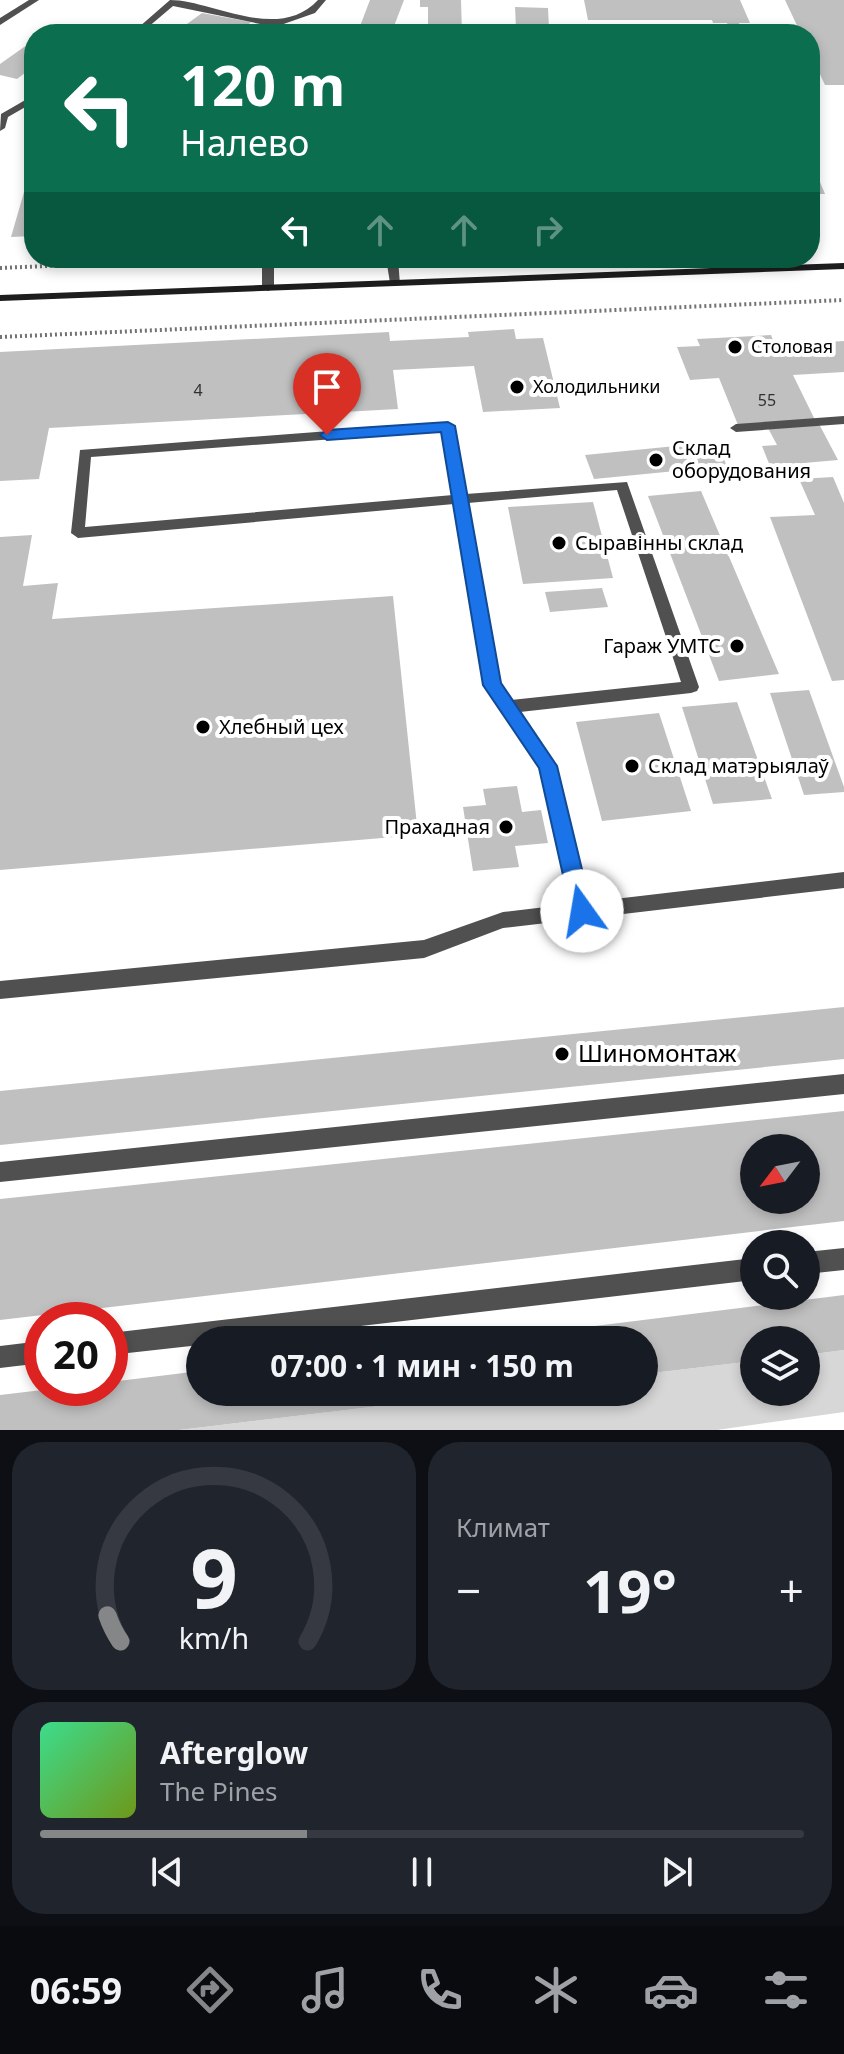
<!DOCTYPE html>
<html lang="ru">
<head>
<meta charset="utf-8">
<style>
	body { margin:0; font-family:"Noto Sans",sans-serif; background:#20242c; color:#f1f3f6; height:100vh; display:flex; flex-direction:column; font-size:30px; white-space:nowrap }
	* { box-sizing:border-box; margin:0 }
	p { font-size:26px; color:#9ea1a6 }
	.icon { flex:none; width:44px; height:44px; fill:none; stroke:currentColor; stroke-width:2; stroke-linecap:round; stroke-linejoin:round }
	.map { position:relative; height:1430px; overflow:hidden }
	.details { display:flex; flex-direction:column; gap:12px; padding:12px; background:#0d0f14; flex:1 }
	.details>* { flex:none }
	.guide { position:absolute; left:24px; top:24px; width:796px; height:244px; border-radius:32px; box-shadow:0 4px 12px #0003; background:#0b6e4f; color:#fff; overflow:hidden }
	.needle { width:52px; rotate:238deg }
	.controls { position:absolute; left:740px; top:1134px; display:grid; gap:16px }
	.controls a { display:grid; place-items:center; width:80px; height:80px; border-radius:50%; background:#171b24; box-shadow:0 4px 12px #0003; font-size:40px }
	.speed { position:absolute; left:24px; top:1302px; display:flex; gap:16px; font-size:40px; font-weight:700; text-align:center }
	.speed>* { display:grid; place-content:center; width:104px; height:104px; border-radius:50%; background:#171b24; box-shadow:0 4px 12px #0003; line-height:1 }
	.speed .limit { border:12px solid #d22; background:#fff; color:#111 }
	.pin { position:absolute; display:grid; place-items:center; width:68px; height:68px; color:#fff; margin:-82px -34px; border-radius:50% 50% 50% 0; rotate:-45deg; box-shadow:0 0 8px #0007 }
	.pin .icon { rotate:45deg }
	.me { position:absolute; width:88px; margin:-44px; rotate:347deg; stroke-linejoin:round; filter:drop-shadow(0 0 6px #0008) }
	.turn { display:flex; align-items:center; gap:28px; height:168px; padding:0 24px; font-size:36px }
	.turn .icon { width:104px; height:104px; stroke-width:2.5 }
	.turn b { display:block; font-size:56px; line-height:68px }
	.lanes { display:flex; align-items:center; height:76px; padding:0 24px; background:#0003; justify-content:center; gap:40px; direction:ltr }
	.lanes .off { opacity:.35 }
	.big { font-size:60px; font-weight:700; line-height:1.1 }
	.details .widget { flex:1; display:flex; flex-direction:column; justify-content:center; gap:12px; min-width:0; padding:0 28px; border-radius:32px; background:#20242c }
	.details .dial { align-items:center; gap:0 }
	.dial svg { height:208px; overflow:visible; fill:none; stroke:#363941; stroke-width:7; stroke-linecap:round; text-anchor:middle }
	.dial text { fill:#f1f3f6; stroke:none }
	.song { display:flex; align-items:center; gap:24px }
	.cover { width:96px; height:96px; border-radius:12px; background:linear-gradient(135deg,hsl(150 70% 55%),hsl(80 70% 35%)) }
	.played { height:8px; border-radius:4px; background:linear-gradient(90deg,#858687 35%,#363941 35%) }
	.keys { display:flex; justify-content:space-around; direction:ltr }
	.heat { display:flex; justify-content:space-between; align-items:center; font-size:44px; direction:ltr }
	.details .tiles { flex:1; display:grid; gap:12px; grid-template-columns:1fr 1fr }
	.widget:last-child { grid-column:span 2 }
	.trip { position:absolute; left:186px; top:1326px; width:472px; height:80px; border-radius:40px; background:#171b24; box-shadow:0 4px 12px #0003; font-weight:700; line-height:80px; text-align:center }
	.tab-bar { display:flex; height:128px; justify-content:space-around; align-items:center; background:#090b0e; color:#9ea1a6 }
	.tab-bar .icon { width:56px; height:56px }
	.tab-bar .active { color:#858687 }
	.tab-bar b { font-size:36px; color:#f1f3f6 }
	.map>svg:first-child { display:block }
</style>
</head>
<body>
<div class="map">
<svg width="844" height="1430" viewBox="0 0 844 1430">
	<rect width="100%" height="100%" fill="#fff"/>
	<path fill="#d7d7d7" d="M844 1350V1412L717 1430H179L496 1392H644V1374L754 1361V1392H806V1355Z"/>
	<g fill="#c0c0c0" fill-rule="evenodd">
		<path d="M370 0H404L391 34H357Z"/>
		<path d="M420 0H461L462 34H428V7H420Z"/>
		<path d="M584 0H740L750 23H739L744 34H732L727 23H713L712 20H588Z"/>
		<path d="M785 0H844V85H825L810 53V34H801Z"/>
		<path d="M515 7 548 8 549 29 516 28Z"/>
		<path d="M202 13 251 22 237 34 187 24Z"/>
		<path d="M34 40V66L17 79 0 75V64Z"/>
		<path d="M810 158 825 194H810Z"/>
		<path d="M33 161 34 236 11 237Z"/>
		<path d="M514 329 516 339 543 338 560 408 483 412 474 366 393 370 398 409 49 428 39 479 0 481V352L389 332 390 341 469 337 468 332Z"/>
		<path d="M771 335 775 345 844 341V372L793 375 815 420 738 425 719 378 690 380 677 347 700 346 697 339Z"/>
		<path d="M819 424 838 460 770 466 762 446 777 445 768 428Z"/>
		<path d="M716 442 727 466 594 479 585 455Z"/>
		<path d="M833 477 844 503V680L832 681 770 517 815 515 799 479Z"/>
		<path d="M701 491 779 674 719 681 648 496Z"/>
		<path d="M593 502 613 578 523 584 508 507Z"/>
		<path d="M32 535 23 586 58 583 52 619 393 596 418 835 0 870V537Z"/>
		<path d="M602 588 608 607 550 612 545 592Z"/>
		<path d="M809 690 844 787V792L804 795 770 693Z"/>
		<path d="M737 702 772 799 713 804 682 707Z"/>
		<path d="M659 713 691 811 602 821 576 722Z"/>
		<path d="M517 786 522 812 541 810 548 843 515 846 519 867 473 871 463 807 486 805 483 789Z"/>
		<path d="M844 1007V1059L0 1145V1091Z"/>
		<path d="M844 1111V1221L0 1320V1199ZM754 1148H806V1200H754Z"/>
		<path d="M844 1295V1350L806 1355V1340H754V1361L644 1374V1340H481Z"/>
		<path d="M200 1371V1392L480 1394 179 1430H0V1395L59 1388H110V1382Z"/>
	</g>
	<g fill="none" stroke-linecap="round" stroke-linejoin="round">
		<g stroke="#727272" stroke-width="4" stroke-dasharray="2 3" stroke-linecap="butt">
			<path d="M0 268 233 258"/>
			<path d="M0 337 844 300"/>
		</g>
		<g fill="#505050" fill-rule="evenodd">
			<path d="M29 0H39L0 25V18Z"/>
			<path d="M170 0C212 0 278 43 318 0H326L315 13 275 27 173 6 140 34H131Z"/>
			<path d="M34 95V102L8 117 5 128 0 131 1 114Z"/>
			<path d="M262 258H274V288L268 291 262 288Z"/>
			<path d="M386 258H398L400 285 390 283Z"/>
			<path d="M844 416V424L736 432 730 428 736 424Z"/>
			<path d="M448 422 454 426 466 494 627 482 699 687 697 691 691 693 520 712 556 766 589 902 844 872V888L503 928 424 958 0 999V981L424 940 503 912 571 904 540 768 484 685 454 504 78 538 71 533 80 450ZM442 431 453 495 85 527 91 457ZM617 490 681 682 511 700 500 684 468 503Z"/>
			<path d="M844 1074V1094L0 1182V1162Z"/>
			<path d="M844 1248V1270L806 1274V1252Z"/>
			<path d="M754 1258V1280L242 1340H200V1345L110 1355V1333Z"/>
			<path d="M42 1341V1363L0 1368V1346Z"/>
		</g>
		<path fill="#1d1d1d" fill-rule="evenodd" d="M844 263V269L0 301V295Z"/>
	</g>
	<path fill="#1a73e8" stroke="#114b97" stroke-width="2" d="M448 422 455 426 501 683 557 766 592 911 589 917 582 920 574 917 571 911 539 768 483 685 441 432 327 440 320 435 327 430Z"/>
	<g fill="#000" stroke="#fff" stroke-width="3">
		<circle cx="735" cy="347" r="8"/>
		<circle cx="517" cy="387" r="8"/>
		<circle cx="656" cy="460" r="8"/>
		<circle cx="559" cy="543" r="8"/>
		<circle cx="737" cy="646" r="8"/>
		<circle cx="203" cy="727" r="8"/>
		<circle cx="632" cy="766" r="8"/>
		<circle cx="506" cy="827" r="8"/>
		<circle cx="562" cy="1054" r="8"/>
	</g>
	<g text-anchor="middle" stroke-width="8" stroke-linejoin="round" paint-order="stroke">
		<g font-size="16" fill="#303030">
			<text x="198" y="396">4</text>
			<text x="767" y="406">55</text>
		</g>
		<g font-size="18" fill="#000" stroke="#fff" text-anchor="start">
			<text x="751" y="353">Столовая</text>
			<text x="533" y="393">Холодильники</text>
		</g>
		<g font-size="20" fill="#000" stroke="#fff" text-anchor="start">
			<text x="672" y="455">Склад<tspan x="672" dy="23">оборудования</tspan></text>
			<text x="575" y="550">Сыравінны склад</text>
			<text x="721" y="653" text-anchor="end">Гараж УМТС</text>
			<text x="219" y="734">Хлебный цех</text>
			<text x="648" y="773">Склад матэрыялаў</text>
			<text x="490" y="834" text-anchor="end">Прахадная</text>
		</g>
		<g font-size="24" fill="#000" stroke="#fff" text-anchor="start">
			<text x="578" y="1062">Шиномонтаж</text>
		</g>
	</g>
</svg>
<div class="controls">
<a><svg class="needle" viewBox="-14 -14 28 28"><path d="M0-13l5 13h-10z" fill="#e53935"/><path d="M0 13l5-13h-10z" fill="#9ea1a6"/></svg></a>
<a><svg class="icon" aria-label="search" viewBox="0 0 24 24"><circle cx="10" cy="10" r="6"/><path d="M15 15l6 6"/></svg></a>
<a><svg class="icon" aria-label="layers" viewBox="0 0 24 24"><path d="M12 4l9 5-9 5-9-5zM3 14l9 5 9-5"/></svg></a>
</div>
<div class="speed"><div class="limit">20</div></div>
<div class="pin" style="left:327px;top:435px;background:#d93025"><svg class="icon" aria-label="arrive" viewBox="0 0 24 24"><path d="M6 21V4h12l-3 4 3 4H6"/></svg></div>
<svg class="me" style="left:582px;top:911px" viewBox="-20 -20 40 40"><circle r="19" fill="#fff"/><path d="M0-13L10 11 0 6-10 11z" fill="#1a73e8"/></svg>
<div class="trip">07:00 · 1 мин · 150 m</div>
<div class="guide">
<div class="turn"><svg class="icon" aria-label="left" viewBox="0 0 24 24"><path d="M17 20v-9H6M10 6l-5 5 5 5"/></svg><div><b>120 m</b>Налево</div></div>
<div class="lanes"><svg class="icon" aria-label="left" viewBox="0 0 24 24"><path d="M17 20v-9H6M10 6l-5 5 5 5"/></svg><svg class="icon off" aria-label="ahead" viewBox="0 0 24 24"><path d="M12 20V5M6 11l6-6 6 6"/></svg><svg class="icon off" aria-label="ahead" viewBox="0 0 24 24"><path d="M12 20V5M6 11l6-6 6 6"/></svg><svg class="icon off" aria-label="right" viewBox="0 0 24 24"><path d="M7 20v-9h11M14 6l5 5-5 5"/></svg></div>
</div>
</div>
<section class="details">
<div class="tiles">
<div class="widget dial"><svg viewBox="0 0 100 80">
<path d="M14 69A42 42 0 1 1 86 69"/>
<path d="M14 69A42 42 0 0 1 9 59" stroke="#858687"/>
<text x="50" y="56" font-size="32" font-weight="700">9</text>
<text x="50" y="72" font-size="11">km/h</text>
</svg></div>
<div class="widget"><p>Климат</p>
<div class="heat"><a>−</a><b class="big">19°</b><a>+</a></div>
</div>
<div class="widget">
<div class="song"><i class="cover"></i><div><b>Afterglow</b><p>The Pines</p></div></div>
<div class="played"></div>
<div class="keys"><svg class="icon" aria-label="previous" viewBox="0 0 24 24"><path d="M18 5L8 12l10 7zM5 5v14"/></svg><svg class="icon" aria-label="pause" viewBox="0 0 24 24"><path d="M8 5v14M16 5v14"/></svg><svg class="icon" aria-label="next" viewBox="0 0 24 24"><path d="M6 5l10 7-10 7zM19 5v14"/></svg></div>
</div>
</div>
</section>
<nav class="tab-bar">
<b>06:59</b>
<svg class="icon active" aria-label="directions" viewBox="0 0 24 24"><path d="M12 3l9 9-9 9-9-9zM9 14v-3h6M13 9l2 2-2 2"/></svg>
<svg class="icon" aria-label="music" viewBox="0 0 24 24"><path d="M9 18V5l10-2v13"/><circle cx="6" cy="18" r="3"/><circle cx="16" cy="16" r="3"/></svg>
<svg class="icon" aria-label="phone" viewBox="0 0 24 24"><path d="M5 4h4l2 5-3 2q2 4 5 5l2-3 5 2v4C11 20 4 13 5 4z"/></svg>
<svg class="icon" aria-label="climate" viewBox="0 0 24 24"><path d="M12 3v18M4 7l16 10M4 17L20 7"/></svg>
<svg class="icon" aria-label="car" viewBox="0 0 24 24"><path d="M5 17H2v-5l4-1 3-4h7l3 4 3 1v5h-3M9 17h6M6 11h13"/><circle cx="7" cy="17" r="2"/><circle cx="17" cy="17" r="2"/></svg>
<svg class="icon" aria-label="filters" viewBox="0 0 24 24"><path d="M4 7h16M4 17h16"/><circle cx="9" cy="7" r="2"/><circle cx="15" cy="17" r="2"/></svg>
</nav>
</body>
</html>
